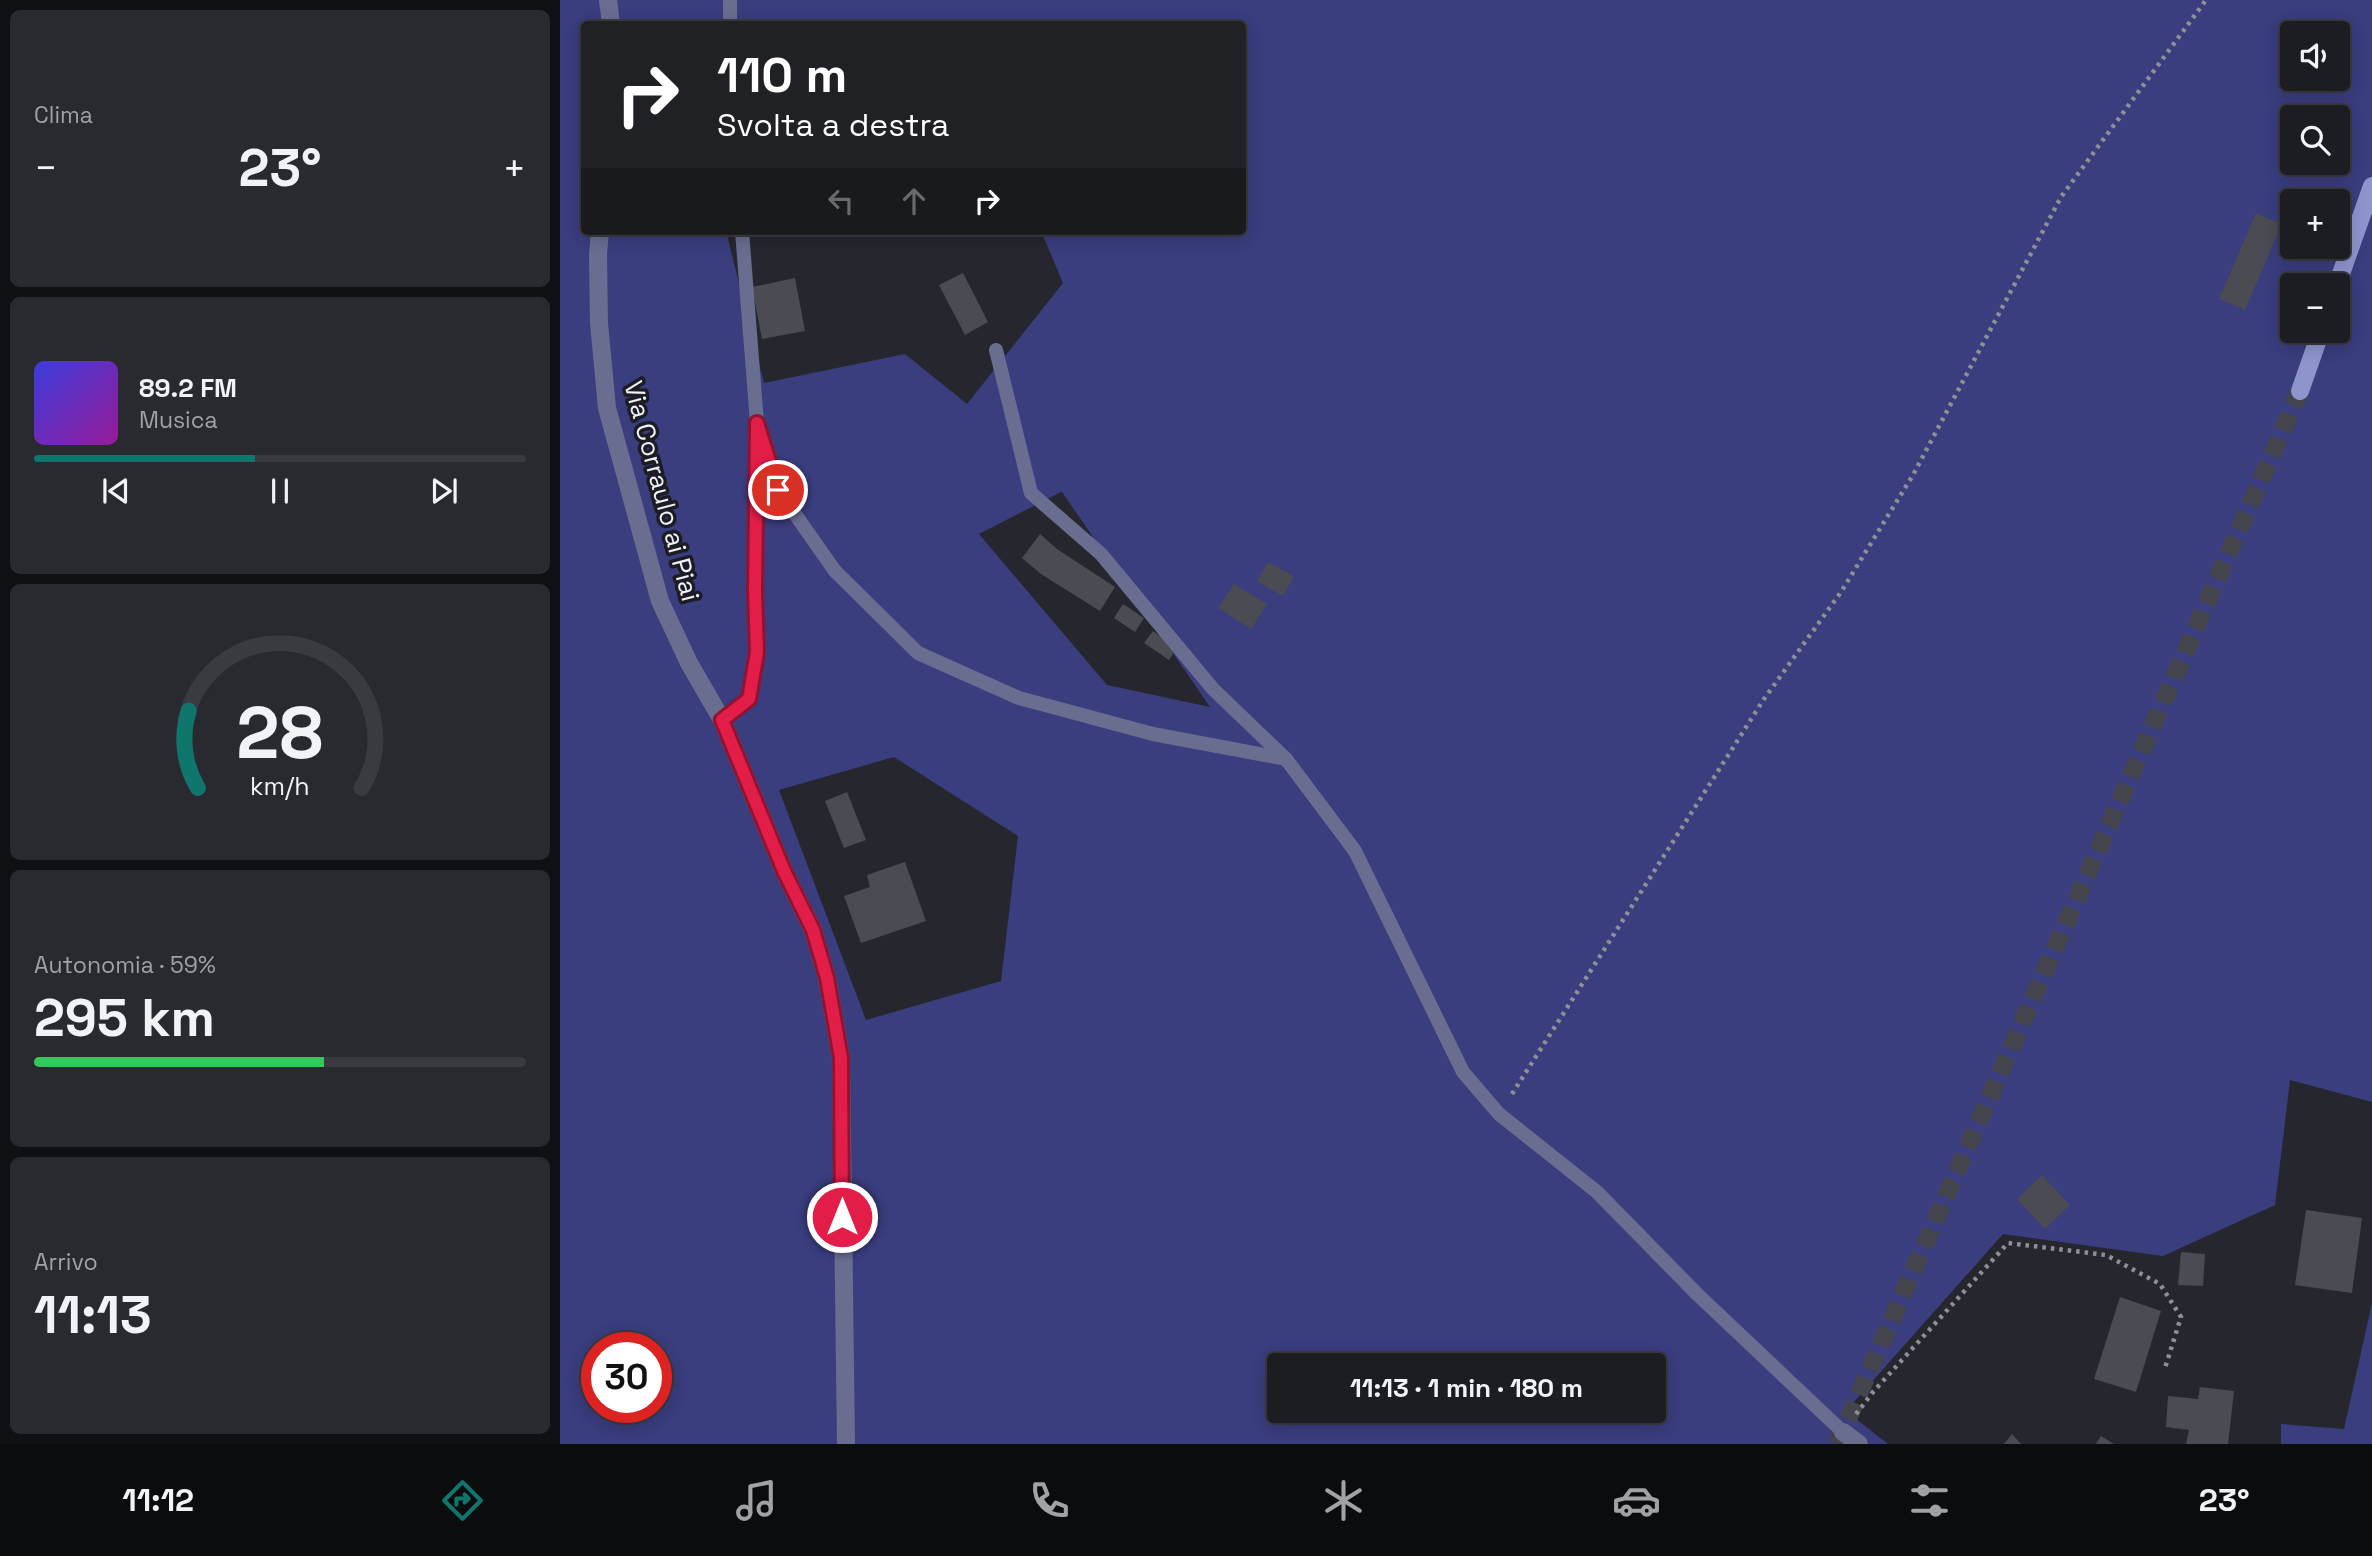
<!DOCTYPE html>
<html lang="it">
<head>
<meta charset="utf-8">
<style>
	body { margin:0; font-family:"Space Grotesk",sans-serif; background:#292a2f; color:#f1f3f6; height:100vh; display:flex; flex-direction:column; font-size:26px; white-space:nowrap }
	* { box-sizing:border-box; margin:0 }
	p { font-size:23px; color:#a0a2a5 }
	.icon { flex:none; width:38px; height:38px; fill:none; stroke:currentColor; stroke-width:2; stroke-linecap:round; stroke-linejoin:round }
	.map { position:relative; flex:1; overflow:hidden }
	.drawer { display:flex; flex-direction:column; gap:10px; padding:10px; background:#0f1013; width:560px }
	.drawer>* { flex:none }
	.hud { position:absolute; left:21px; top:21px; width:665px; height:214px; border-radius:7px; box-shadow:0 4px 18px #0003,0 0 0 2px #3a3b40; background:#202124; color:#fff; overflow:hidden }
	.controls { position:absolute; left:1720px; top:21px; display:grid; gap:14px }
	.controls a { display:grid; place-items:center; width:70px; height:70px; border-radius:7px; background:#1c1d22; box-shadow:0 4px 18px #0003,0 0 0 2px #3a3b40; font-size:35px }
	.speed { position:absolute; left:21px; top:1332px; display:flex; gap:14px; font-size:35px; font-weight:700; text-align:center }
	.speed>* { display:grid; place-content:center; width:91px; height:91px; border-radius:50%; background:#1c1d22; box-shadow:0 4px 18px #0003,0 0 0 2px #3a3b40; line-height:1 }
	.speed .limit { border:10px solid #d22; background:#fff; color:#111 }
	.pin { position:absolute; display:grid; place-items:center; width:60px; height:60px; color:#fff; margin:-30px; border:4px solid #fff; border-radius:50%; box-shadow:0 2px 7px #0007 }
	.me { position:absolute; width:77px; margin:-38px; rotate:0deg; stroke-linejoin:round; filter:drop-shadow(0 0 5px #0008) }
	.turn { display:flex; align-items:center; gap:24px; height:147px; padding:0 21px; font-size:32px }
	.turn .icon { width:91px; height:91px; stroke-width:2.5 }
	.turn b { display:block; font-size:49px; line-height:60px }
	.lanes { display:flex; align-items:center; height:66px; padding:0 21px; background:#0003; justify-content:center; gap:35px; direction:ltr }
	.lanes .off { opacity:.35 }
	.big { font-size:52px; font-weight:700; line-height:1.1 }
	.drawer .widget { flex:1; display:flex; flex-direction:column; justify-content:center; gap:10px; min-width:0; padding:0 24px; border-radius:10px; background:#292a2f }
	.drawer .dial { align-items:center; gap:0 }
	.dial svg { height:182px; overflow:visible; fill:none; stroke:#3a3b40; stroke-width:7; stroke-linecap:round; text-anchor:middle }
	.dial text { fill:#f1f3f6; stroke:none }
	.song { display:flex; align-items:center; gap:21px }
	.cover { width:84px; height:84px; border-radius:10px; background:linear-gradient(135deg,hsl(240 70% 55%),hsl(300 70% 35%)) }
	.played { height:7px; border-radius:4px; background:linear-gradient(90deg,#0f766e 45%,#3a3b40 45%) }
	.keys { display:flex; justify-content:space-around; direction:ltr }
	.heat { display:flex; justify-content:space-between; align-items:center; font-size:38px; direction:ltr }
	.charge { height:10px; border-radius:5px; background:linear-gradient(90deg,#34c759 59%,#3a3b40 0) }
	.trip { position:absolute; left:707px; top:1353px; width:399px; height:70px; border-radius:7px; background:#1c1d22; box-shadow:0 4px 18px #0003,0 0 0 2px #3a3b40; font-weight:700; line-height:70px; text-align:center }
	.tab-bar { display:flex; height:112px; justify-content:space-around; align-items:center; background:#0b0c0e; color:#a0a2a5 }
	.tab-bar .icon { width:49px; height:49px }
	.tab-bar .on { color:#0f766e }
	.tab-bar b { font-size:32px; color:#f1f3f6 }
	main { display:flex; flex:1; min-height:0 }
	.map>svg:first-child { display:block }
</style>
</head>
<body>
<main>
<section class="drawer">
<div class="widget"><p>Clima</p>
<div class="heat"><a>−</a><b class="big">23°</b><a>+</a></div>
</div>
<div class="widget">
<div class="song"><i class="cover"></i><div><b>89.2 FM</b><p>Musica</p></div></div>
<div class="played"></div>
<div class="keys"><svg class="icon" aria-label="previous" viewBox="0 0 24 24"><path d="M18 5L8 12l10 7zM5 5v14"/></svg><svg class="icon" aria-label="pause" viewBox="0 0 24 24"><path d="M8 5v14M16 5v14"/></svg><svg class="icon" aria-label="next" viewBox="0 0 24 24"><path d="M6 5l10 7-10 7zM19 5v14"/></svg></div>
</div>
<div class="widget dial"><svg viewBox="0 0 100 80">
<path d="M14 69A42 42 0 1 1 86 69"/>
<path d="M14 69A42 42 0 0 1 10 35" stroke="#0f766e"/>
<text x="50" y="56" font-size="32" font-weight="700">28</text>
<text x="50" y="72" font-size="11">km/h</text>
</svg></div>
<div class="widget"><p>Autonomia · 59%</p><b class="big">295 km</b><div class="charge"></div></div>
<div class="widget"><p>Arrivo</p><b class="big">11:13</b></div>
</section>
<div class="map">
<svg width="1812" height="1444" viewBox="0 0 1812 1444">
	<rect width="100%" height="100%" fill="#26272e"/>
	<g fill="#3a3d7e" fill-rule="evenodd">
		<path d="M0 0H1812V1102L1730 1080 1715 1205 1603 1256 1443 1234 1286 1411 1328 1444H0ZM24 24H682V231H481L503 283 407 404 345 354 204 383 166 231H24ZM1732 33H1778V79H1732ZM1732 117H1778V163H1732ZM1732 201H1778V247H1732ZM1732 285H1778V331H1732ZM501 492H502L650 707 547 685 419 534ZM334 757 458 836 441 981 306 1020 219 790ZM37 1348H96V1407H37ZM719 1365H1094V1410H719Z"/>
		<path d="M1812 1303V1444H1721V1424L1784 1429Z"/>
	</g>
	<g fill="#4a4b53">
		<path d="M1696 213 1722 224 1685 310 1659 299Z"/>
		<path d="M403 273 428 322 405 335 379 285Z"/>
		<path d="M235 278 245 331 202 339 192 287Z"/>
		<path d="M480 534 497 549 555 587 540 611 481 574 462 558Z"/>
		<path d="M708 562 734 576 723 596 697 581Z"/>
		<path d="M674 584 707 604 691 629 658 608Z"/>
		<path d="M563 604 584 618 575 632 554 618Z"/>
		<path d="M593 631 617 648 609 660 584 643Z"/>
		<path d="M287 792 306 840 284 848 265 801Z"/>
		<path d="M345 862 366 921 301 943 284 896 310 887 307 875Z"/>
		<path d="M1482 1175 1510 1205 1485 1229 1457 1199Z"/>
		<path d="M1746 1210 1802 1218 1792 1293 1735 1285Z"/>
		<path d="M1621 1252 1645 1254 1643 1286 1618 1285Z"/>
		<path d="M1560 1297 1601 1311 1576 1392 1534 1379Z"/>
		<path d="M1640 1387 1674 1391 1668 1444H1626L1629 1430 1606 1427 1608 1396 1638 1399Z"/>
		<path d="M1452 1434 1461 1444H1444Z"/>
		<path d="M1541 1436 1554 1444H1536Z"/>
	</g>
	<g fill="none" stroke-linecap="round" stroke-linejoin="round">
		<path stroke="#44454c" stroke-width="18" stroke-dasharray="18 9" stroke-linecap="butt" d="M1277 1444 1740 391"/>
		<g stroke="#8f9096" stroke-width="4.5" stroke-dasharray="3.5 5" stroke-linecap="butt">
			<path d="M952 1094 1204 699 1281 592 1353 475 1501 197 1646 0"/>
			<path d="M1296 1414 1313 1392 1448 1243 1546 1255 1600 1284 1621 1317 1605 1368"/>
		</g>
		<g stroke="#696e91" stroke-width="14">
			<path d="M170 24V0"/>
			<path d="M436 350 471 493 541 554 653 689 726 759 795 851 903 1072 939 1114 1037 1192 1137 1294 1283 1432"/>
			<path d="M197 423 218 490 275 571 358 653 459 698 593 734 726 759"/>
			<path d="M162 720 189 699 197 652 195 592 197 423 182 231"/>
		</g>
		<g stroke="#696e91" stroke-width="18">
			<path d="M48 0 51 24"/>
			<path d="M40 231 38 254 39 323 47 408 100 601 129 663 162 720 224 871 253 930 267 978 281 1058 286 1444"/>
			<path d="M1283 1432 1299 1444"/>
		</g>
		<g stroke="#8e95cd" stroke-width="18">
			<path d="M1777 285 1812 186"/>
			<path d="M1740 391 1761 331"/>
		</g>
	</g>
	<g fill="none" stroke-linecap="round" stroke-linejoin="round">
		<defs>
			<path id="route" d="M218 490 197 423 195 592 197 652 189 699 162 720 224 871 253 930 267 978 281 1058 282 1217"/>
		</defs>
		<use href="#route" stroke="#92132f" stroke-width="18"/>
		<use href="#route" stroke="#e11d48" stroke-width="12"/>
	</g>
	<g text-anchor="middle" stroke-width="7" stroke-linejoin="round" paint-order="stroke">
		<g font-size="26" fill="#f1f2f7" stroke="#1c1d24">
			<text transform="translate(102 491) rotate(75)" y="9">Via Corraulo ai Piai</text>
		</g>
	</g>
</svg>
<div class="controls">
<a><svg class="icon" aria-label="sound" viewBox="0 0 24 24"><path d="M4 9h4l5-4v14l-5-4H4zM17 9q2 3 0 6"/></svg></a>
<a><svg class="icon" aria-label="search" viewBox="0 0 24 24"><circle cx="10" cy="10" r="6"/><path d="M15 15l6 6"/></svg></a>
<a>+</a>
<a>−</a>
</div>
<div class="speed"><div class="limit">30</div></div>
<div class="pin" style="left:218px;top:490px;background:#d93025"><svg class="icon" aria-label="arrive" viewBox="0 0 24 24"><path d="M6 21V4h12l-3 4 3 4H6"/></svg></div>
<svg class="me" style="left:282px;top:1217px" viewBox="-20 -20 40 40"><circle r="17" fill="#e11d48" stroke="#fff" stroke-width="3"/><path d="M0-11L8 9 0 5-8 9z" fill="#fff"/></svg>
<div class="trip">11:13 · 1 min · 180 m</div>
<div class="hud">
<div class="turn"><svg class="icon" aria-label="right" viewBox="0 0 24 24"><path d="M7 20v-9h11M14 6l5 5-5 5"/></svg><div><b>110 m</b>Svolta a destra</div></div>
<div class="lanes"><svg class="icon off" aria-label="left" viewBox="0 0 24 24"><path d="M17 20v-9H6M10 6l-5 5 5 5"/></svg><svg class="icon off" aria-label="ahead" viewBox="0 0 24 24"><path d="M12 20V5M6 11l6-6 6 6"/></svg><svg class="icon" aria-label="right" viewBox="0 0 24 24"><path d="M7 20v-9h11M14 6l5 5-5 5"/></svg></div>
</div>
</div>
</main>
<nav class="tab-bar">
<b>11:12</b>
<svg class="icon on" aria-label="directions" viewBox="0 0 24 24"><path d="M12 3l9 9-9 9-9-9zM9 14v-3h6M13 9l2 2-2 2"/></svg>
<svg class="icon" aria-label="music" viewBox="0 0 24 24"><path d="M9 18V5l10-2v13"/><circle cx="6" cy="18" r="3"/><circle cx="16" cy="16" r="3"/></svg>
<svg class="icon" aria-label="phone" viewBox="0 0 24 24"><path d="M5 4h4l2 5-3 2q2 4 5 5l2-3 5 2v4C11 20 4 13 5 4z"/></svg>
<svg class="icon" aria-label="climate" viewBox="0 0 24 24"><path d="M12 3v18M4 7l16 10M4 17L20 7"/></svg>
<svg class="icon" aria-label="car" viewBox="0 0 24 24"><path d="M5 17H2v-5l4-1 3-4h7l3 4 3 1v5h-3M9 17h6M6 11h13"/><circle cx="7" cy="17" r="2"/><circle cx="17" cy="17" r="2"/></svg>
<svg class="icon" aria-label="filters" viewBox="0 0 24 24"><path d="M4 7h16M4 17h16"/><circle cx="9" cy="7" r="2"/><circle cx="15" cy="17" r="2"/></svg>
<b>23°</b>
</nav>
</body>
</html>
